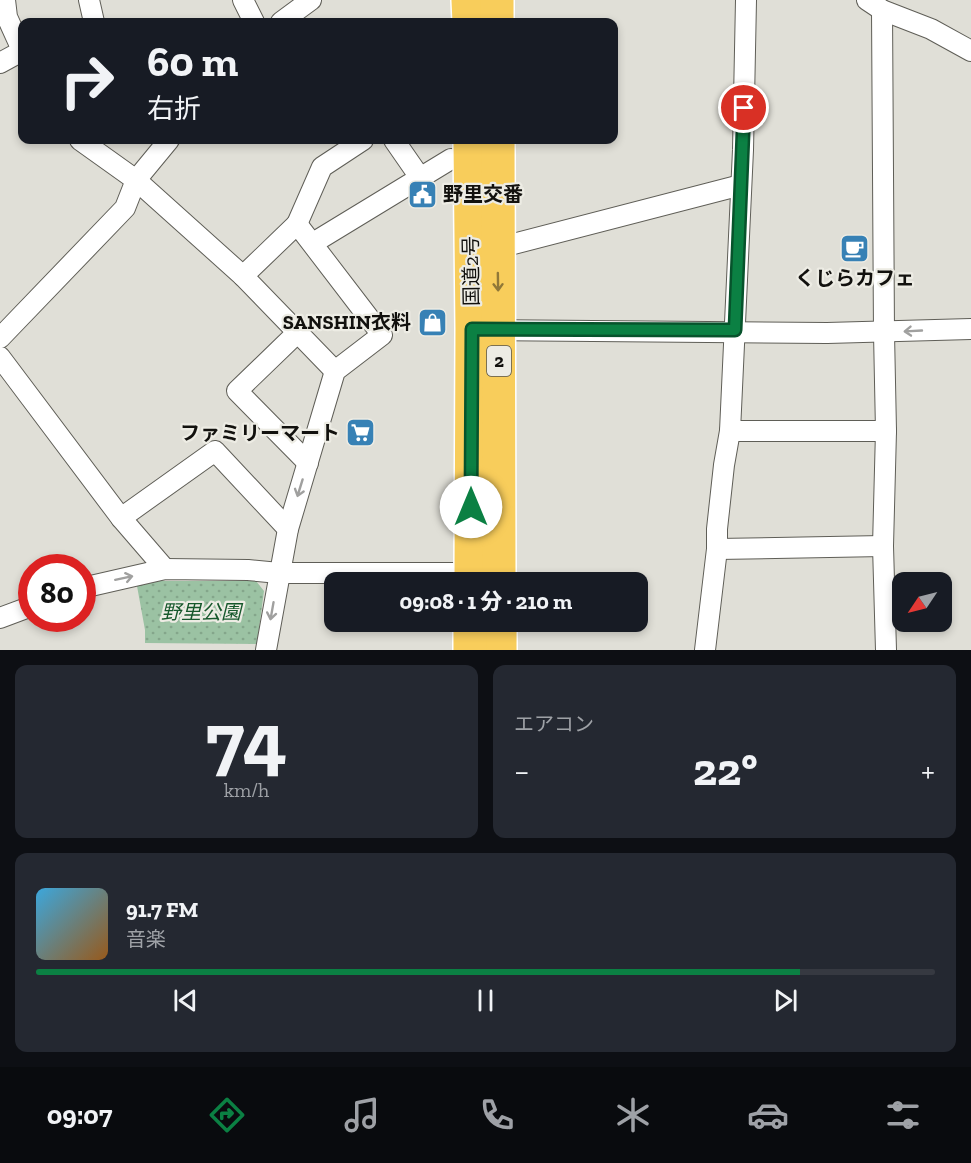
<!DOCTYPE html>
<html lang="ja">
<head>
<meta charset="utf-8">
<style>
	body { margin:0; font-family:"Zilla Slab","Noto Sans JP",serif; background:#242831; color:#f1f3f6; height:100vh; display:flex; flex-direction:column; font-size:22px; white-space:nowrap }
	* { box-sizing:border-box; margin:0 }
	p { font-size:20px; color:#9ea1a6 }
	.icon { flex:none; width:33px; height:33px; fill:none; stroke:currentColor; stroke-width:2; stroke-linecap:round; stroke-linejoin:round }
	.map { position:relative; height:650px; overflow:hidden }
	.details { display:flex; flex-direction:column; gap:15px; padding:15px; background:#0d0f14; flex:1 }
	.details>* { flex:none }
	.hud { position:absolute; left:18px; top:18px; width:600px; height:126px; border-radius:12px; box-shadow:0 3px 9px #0003; background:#171b24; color:#f1f3f6; overflow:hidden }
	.needle { width:39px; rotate:235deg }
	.fabs { position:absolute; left:892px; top:572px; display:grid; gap:12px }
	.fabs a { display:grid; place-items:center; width:60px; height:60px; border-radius:12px; background:#171b24; box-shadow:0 3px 9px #0003; font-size:30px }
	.speed { position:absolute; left:18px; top:554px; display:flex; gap:12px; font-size:30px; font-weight:700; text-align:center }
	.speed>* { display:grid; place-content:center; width:78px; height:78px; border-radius:50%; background:#171b24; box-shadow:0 3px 9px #0003; line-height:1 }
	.speed .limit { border:9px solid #d22; background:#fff; color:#111 }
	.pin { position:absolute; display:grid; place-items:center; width:51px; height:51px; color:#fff; margin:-26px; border:3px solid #fff; border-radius:50%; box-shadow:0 2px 6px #0007 }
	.me { position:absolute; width:66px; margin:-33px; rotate:0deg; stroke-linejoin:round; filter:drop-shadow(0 0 4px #0008) }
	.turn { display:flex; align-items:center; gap:21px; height:126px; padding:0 30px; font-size:27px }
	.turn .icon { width:78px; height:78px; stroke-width:2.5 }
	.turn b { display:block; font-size:42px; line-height:51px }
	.big { font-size:45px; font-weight:800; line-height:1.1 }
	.details .widget { flex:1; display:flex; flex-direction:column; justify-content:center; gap:9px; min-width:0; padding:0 21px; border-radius:12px; background:#242831 }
	.details .dial { align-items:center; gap:0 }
	.dial b { font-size:78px; line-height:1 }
	.song { display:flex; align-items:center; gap:18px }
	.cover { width:72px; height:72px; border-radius:9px; background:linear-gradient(135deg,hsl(200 70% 55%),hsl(30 70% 35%)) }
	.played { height:6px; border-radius:3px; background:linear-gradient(90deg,#0b8043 85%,#363941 85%) }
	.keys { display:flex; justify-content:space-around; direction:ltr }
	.heat { display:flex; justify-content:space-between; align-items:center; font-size:33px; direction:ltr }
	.details .tiles { flex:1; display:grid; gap:15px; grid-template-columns:1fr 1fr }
	.widget:last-child { grid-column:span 2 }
	.trip { position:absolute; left:324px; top:572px; width:324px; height:60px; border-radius:12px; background:#171b24; box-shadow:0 3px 9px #0003; font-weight:800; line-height:60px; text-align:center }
	.tab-bar { display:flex; height:96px; justify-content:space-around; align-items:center; background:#090b0e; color:#9ea1a6 }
	.tab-bar .icon { width:42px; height:42px }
	.tab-bar .active { color:#0b8043 }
	.tab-bar b { font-size:27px; color:#f1f3f6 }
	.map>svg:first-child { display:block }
</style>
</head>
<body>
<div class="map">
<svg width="971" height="650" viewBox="0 0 971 650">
	<defs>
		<pattern id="park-dots" width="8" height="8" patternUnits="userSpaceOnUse" patternTransform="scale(1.5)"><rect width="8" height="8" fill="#9bc2a3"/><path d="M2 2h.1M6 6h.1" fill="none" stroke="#84a68b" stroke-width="1.8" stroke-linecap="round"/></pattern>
	</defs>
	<rect width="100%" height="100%" fill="#e0dfd7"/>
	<path fill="url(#park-dots)" d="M160 581H256L264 591 257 644 145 643V630L137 586Z"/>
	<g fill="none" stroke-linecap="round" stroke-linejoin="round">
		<defs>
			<g id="street">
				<path d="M5 0 7 17 22 50"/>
				<path d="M89 0 94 22"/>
				<path d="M243 0 254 22"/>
				<path d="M867 0 882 10 931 29 971 51"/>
				<path d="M882 10 884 333 886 431 883 546 886 650"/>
				<path d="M281 22 311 0"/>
				<path d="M0 63 22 51"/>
				<path d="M80 140 136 180 243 276 335 371"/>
				<path d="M394 140 421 179"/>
				<path d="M297 224 322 167 363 140"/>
				<path d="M313 243 451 159"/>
				<path d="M498 248 741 185"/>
				<path d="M243 276 297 224 382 335 335 371 288 529 266 650"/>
				<path d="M490 330 827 333 971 329"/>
				<path d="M297 333 237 391 308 463"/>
				<path d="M0 338 125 208 136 180 169 140"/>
				<path d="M0 357 121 518 165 569"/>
				<path d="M730 431H886"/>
				<path d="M121 518 215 451 288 529"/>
				<path d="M717 549 883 546"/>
				<path d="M82 588 165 569 248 570 279 573H471"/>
				<path d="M0 618 32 606"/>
				<path d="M705 650 717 549V529L724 465 730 431 743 150 746 0"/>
			</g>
			<g id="highway">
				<path d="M468 0 469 22"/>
				<path d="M497 0V22"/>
				<path d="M470 140 472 329 471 582"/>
				<path d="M498 140 499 582"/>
				<path d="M500 621V650"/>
				<path d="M470 650V621"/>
			</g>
		</defs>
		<use href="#street" stroke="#5f5e57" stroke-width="22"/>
		<use href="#highway" stroke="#fff" stroke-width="36"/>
		<use href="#street" stroke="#fff" stroke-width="20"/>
		<use href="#highway" stroke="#f8cd5b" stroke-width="33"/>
	</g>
	<defs><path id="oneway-shaft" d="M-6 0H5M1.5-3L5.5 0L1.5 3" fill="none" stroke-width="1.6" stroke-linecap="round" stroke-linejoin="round" transform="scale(1.5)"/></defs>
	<use stroke="#907838" href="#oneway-shaft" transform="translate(498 282) rotate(89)"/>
	<g stroke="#a0a09f">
		<use href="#oneway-shaft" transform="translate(913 331) rotate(177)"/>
		<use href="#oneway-shaft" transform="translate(300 488) rotate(107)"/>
		<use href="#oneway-shaft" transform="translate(124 578) rotate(-12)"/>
		<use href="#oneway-shaft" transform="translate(272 611) rotate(100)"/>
	</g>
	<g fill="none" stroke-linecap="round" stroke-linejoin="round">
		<defs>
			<path id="route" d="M471 507 472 329 735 330 744 108"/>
		</defs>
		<use href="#route" stroke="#07532c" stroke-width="15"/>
		<use href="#route" stroke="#0b8043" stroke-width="10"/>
	</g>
	<defs>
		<symbol id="civic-square" viewBox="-11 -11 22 22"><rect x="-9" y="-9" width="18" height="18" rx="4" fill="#3781b5" stroke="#edece4"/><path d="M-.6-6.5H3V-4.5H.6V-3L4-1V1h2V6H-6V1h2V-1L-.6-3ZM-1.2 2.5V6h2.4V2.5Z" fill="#fff"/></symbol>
		<symbol id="cafe-square" viewBox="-11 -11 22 22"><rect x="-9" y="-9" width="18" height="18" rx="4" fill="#3781b5" stroke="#edece4"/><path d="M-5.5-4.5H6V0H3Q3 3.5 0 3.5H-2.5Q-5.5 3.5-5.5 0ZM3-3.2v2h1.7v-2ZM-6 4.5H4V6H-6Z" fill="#fff"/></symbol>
		<symbol id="shop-square" viewBox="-11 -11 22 22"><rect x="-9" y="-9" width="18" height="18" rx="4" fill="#3781b5" stroke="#edece4"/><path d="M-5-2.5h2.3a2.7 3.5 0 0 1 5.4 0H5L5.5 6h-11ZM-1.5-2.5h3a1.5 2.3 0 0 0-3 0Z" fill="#fff"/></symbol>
		<symbol id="supermarket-square" viewBox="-11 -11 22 22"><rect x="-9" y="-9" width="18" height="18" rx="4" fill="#3781b5" stroke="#edece4"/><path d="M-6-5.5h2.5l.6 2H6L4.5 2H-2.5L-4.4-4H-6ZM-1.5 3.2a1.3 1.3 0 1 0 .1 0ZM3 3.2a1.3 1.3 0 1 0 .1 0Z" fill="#fff"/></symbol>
	</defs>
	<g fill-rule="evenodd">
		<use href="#civic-square" x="406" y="178" width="33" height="33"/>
		<use href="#cafe-square" x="838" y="232" width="33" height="33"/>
		<use href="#shop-square" x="416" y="306" width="33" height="33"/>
		<use href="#supermarket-square" x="344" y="416" width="33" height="33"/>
	</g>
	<g text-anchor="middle" stroke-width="4.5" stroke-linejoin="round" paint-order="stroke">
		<rect fill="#edece4" stroke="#54534e" stroke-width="1.5" x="487" y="346" width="24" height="30" rx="4.5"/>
		<g font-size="18" font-weight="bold" fill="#12110e">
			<text x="499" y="367">2</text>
		</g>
		<g font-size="20" font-weight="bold" fill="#12110e" stroke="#edece4" text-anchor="end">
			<text x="443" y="201" text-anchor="start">野里交番</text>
			<text x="855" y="285" text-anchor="middle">くじらカフェ</text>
			<text x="411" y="329">SANSHIN衣料</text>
			<text x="340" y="440">ファミリーマート</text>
		</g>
		<g font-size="20" fill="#12110e" stroke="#edece4">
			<text transform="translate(471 271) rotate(-91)" y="7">国道2号</text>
		</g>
		<g font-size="20" font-style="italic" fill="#17582c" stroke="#edece4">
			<text x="201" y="619">野里公園</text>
		</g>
	</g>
</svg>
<div class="fabs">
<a><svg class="needle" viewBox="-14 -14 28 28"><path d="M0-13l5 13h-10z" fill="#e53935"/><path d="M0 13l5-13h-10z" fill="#9ea1a6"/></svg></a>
</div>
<div class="speed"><div class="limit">80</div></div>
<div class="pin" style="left:744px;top:108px;background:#d93025"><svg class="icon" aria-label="arrive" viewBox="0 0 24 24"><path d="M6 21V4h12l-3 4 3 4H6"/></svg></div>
<svg class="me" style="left:471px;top:507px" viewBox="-20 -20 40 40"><circle r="19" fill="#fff"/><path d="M0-13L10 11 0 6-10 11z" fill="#0b8043"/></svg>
<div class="trip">09:08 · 1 分 · 210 m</div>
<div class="hud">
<div class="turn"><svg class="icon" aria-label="right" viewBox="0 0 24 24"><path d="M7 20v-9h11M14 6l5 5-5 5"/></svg><div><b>60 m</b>右折</div></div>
</div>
</div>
<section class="details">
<div class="tiles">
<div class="widget dial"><b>74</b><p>km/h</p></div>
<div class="widget"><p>エアコン</p>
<div class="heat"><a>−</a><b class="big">22°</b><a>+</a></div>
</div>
<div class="widget">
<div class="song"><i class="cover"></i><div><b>91.7 FM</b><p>音楽</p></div></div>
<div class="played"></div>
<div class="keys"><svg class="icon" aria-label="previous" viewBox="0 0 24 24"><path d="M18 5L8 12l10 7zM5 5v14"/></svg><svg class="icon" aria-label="pause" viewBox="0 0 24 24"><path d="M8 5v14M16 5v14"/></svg><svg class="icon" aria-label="next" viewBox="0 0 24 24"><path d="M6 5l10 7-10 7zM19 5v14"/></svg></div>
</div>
</div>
</section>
<nav class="tab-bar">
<b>09:07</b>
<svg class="icon active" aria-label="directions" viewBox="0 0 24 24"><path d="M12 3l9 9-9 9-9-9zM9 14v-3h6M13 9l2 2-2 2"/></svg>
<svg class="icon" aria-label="music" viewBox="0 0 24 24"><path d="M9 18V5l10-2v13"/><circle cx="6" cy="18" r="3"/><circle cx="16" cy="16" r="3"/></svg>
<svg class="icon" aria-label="phone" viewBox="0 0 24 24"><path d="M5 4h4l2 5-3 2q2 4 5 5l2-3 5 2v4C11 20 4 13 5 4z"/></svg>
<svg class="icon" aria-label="climate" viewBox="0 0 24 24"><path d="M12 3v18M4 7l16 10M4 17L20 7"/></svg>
<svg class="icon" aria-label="car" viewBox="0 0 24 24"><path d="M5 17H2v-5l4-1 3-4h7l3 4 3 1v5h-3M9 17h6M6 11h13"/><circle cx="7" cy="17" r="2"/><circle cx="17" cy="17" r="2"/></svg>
<svg class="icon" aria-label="filters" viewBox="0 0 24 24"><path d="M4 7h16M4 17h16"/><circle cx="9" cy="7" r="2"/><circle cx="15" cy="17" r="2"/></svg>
</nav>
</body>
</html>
